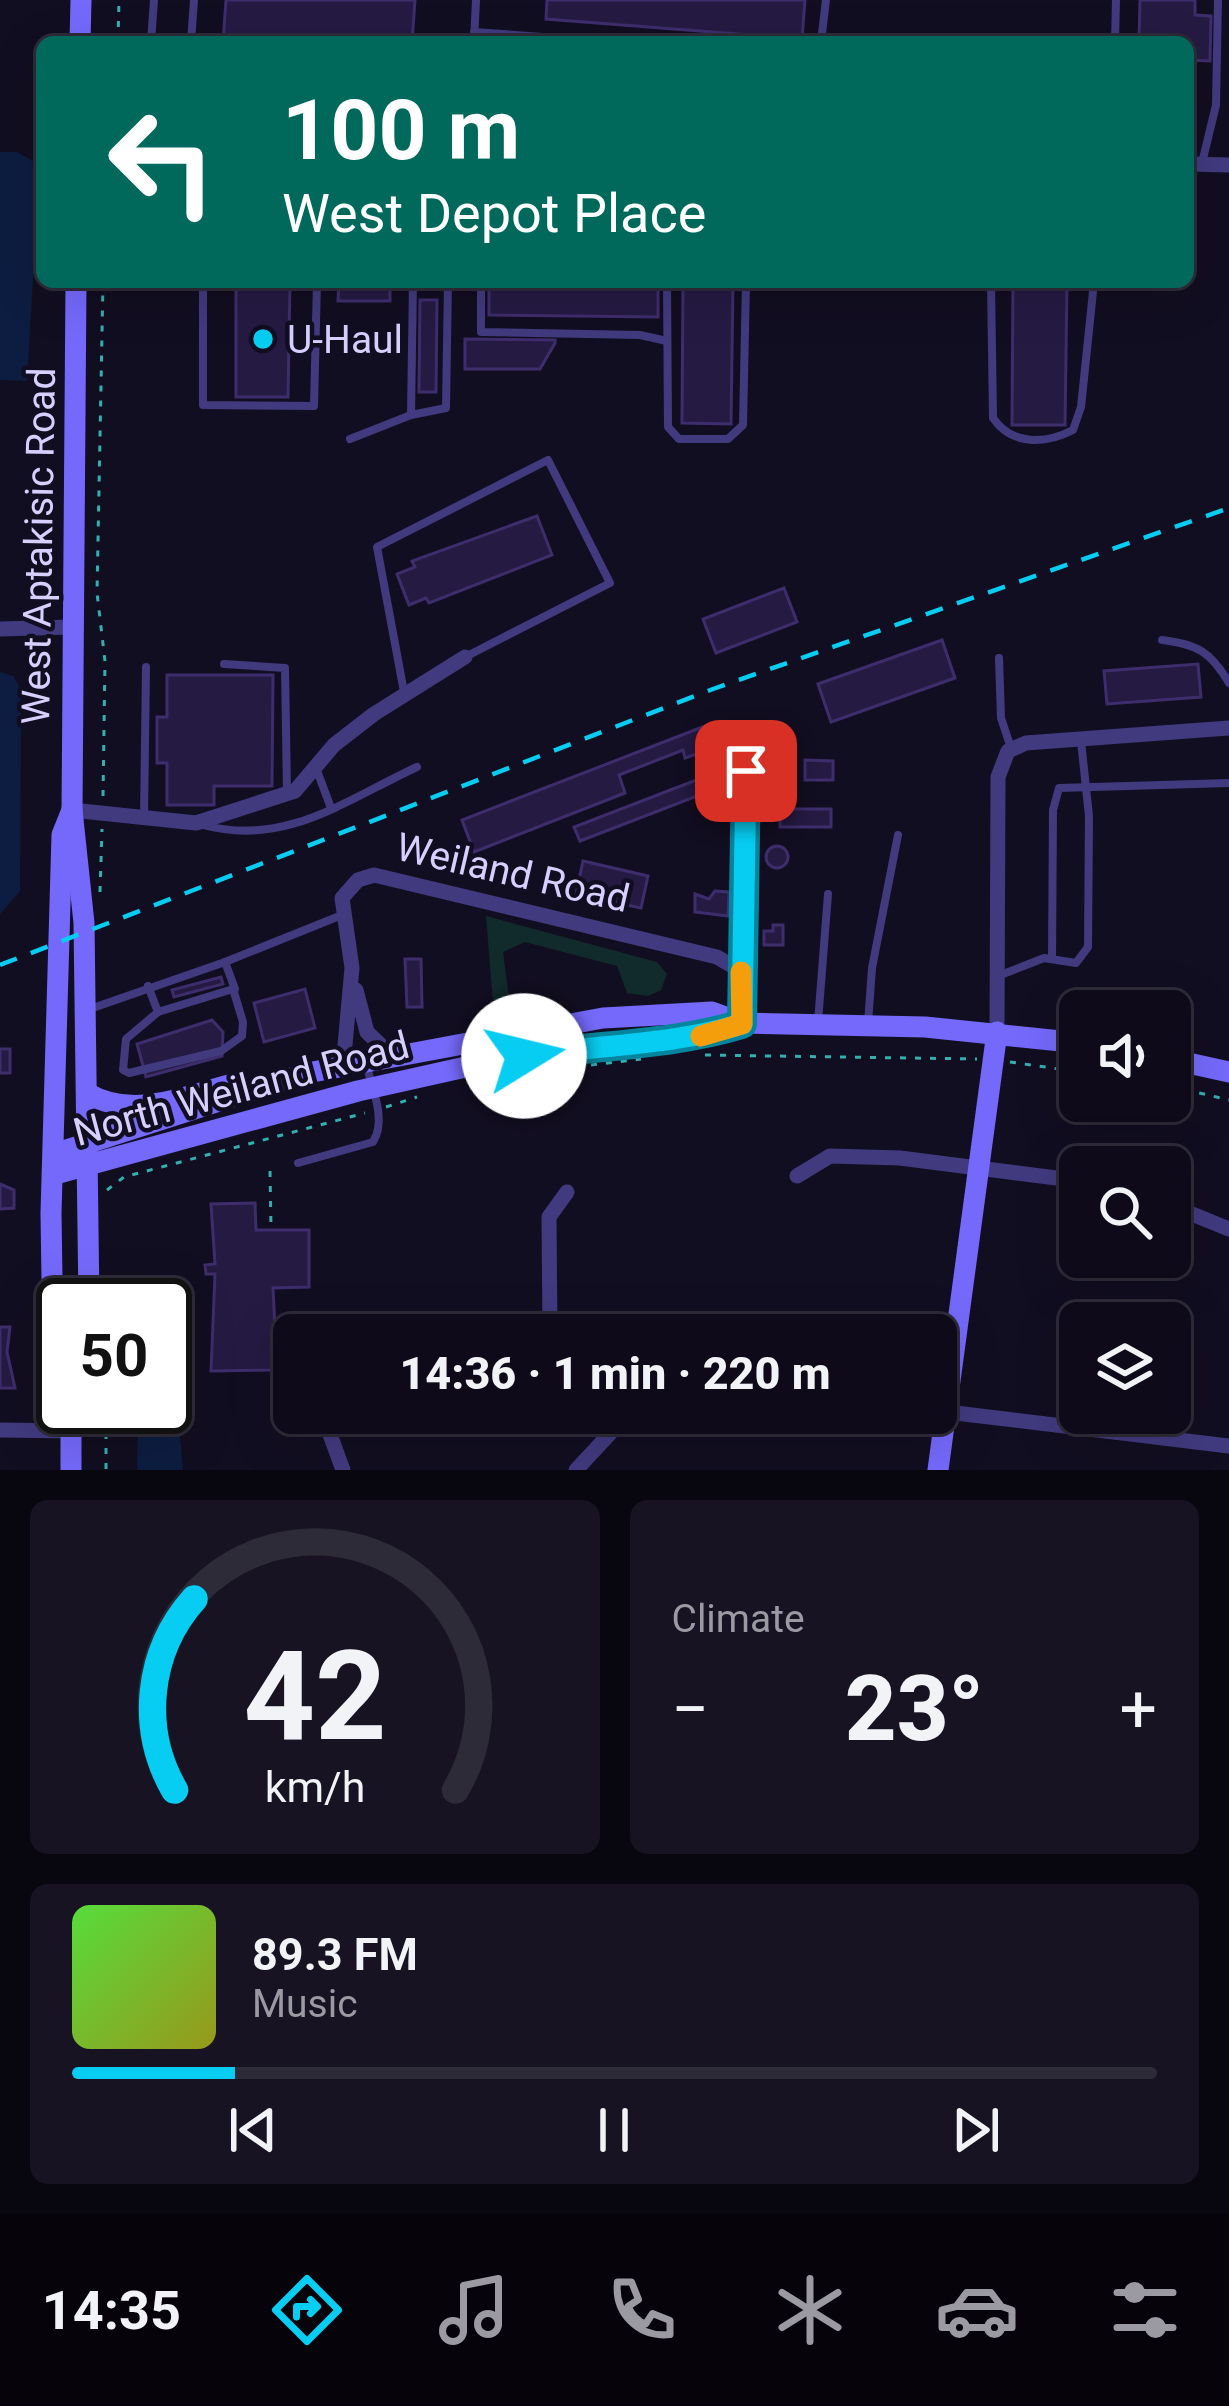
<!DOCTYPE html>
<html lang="en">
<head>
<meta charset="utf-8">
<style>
	body { margin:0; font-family:Roboto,sans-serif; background:#171322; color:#f1f3f6; height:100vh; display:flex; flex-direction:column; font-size:45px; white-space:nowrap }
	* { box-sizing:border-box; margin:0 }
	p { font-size:39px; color:#9b9aa2 }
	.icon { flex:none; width:66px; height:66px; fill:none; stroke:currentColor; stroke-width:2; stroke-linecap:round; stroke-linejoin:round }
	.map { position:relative; height:1470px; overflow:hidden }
	.sheet { display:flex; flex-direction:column; gap:30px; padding:30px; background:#08060e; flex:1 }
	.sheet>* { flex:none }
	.banner { position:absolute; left:36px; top:36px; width:1158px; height:252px; border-radius:18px; box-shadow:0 12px 48px #0002,0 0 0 3px #2e2b38; background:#00695c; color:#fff; overflow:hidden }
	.controls { position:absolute; left:1059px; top:990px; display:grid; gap:24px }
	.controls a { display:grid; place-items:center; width:132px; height:132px; border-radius:18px; background:#0e0a19; box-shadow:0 12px 48px #0002,0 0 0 3px #2e2b38; font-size:60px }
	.speed { position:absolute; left:36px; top:1278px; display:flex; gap:24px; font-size:60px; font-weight:700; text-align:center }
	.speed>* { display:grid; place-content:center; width:156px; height:156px; border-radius:50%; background:#0e0a19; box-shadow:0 12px 48px #0002,0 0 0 3px #2e2b38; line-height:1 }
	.speed .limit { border:6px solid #111; border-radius:18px; background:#fff; color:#111 }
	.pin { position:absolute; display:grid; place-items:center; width:102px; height:102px; color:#fff; margin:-51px; border-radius:24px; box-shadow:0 6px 18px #0006 }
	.me { position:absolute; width:132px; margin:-66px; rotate:81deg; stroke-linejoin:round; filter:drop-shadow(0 0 9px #0008) }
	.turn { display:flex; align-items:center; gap:42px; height:252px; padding:0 48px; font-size:54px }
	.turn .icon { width:156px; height:156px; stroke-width:2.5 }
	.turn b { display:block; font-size:84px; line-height:102px }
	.big { font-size:90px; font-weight:800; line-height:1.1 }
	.sheet .tile { flex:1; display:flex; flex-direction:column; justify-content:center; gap:18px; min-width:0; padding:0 42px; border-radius:18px; background:#171322 }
	.sheet .dial { align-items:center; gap:0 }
	.dial svg { height:312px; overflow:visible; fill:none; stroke:#2e2b38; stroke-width:7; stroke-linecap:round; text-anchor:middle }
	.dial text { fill:#f1f3f6; stroke:none }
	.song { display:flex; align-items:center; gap:36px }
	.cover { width:144px; height:144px; border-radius:18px; background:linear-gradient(135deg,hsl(110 70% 55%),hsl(60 70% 35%)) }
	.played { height:12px; border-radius:6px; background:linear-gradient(90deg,#07cdf2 15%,#2e2b38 15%) }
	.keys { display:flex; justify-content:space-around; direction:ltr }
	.heat { display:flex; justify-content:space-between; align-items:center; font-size:66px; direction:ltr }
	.sheet .tiles { flex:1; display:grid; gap:30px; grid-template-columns:1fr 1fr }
	.tile:last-child { grid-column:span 2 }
	.trip { position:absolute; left:273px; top:1314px; width:684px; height:120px; border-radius:18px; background:#0e0a19; box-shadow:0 12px 48px #0002,0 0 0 3px #2e2b38; font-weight:800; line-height:120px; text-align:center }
	.dock { display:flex; height:192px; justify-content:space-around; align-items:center; background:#06040a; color:#9b9aa2 }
	.dock .icon { width:84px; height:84px }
	.dock .active { color:#07cdf2 }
	.dock b { font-size:54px; color:#f1f3f6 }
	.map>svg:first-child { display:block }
</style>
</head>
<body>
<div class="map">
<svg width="1229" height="1470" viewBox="0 0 1229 1470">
	<rect width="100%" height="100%" fill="#120e21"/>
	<path fill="#112a2b" d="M486 916 657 962 667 974 661 990 648 996 627 993 617 966 525 942 503 952 509 998 493 1003Z"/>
	<g fill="#0d1d41">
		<path d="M0 152H17L33 161 34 262 27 381 0 380Z"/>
		<path d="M0 672 13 676 21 689 20 891 0 914Z"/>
		<path d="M146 1407 178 1414 183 1470H137L138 1416Z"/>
	</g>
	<g fill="#251a42" stroke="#3e2d6d" stroke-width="3">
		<path d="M226 0H415L412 42H223Z"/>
		<path d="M547 0H805L802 39 546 19Z"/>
		<path d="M1140 0H1195V15L1211 16 1210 61 1188 60V42H1139Z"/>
		<path d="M236 282H290L288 397H236Z"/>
		<path d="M339 282H390V301H338Z"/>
		<path d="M489 282H658V317L489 315Z"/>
		<path d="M683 282H733L731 424 682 423Z"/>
		<path d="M1013 282H1067L1065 425H1012Z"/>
		<path d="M420 300H437L436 392H419Z"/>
		<path d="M465 339 555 340V343L540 369H465Z"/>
		<path d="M537 516 552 555 429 603 426 598 409 605 397 574 415 567 412 561Z"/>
		<path d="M784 588 797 622 716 653 703 619Z"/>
		<path d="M942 640 955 678 831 722 818 684Z"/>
		<path d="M1198 664 1201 697 1107 704 1104 671Z"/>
		<path d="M167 675H273L272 786H214V805H167V763H157V717H167Z"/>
		<path d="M705 726 714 748 685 758 683 750 619 775 625 793 474 852 462 820Z"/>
		<path d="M805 760 833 761V780H805Z"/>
		<circle cx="777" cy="787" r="13"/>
		<path d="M699 779 705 793 580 841 574 827Z"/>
		<rect x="780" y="809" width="51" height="18"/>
		<circle cx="777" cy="857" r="11"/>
		<path d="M583 861 648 876 641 908 576 894Z"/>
		<path d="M715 891 729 892 728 916 695 912V894L709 899Z"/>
		<path d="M773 925H783V945H764V931H773Z"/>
		<path d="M405 959H421L422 1007H407Z"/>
		<path d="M221 977 223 984 174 997 172 990Z"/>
		<path d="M305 989 315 1028 264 1042 254 1003Z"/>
		<path d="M212 1020 223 1032 222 1056 146 1077 137 1044Z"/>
		<rect x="0" y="1049" width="10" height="24"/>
		<path d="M0 1184 14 1190V1208L0 1209Z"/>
		<path d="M255 1203 256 1230H309V1287L273 1288 277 1370 211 1371 215 1274H206L205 1265 215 1264 211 1204Z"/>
		<path d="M0 1327H10L7 1352 15 1388H0Z"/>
	</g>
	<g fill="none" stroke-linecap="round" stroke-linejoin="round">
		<g stroke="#31b0b0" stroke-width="3" stroke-dasharray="6 9" stroke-linecap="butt">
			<path d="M118 42 119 0"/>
			<path d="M103 796 105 661 97 593 103 282"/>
			<path d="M100 892 102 829"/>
			<path d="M705 1055 977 1059"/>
			<path d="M1010 1062 1080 1072"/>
			<path d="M591 1065 641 1059"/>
			<path d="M1170 1086 1229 1100"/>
			<path d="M386 1107 417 1097"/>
			<path d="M270 1171 271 1227"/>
			<path d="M107 1190 124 1177 365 1113"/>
			<path d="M106 1418V1470"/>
		</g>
		<g stroke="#413a7f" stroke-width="8">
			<path d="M474 32 612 42"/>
			<path d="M151 42 154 0"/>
			<path d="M191 42 194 0"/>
			<path d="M474 42 476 0"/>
			<path d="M821 42 826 0"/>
			<path d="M1115 42 1116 0"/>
			<path d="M1202 163 1216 105 1218 0"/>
			<path d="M203 282V405L314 406 317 282"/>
			<path d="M481 282V332L640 335 667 341"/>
			<path d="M667 282 668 427 679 439H728L743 425 746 282"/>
			<path d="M991 282 993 418C1012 446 1046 444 1073 430L1081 407 1094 282"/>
			<path d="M411 415 446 408 448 282"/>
			<path d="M350 439 411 415 413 282"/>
			<path d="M1162 640C1197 644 1211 652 1229 683"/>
			<path d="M999 658 1001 718 1011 748"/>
			<path d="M224 664 285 668 287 792"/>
			<path d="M404 692 377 547 548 460 610 583 467 656"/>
			<path d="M316 768 331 808"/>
			<path d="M144 818 146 667"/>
			<path d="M203 825C285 847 344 801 417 767"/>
			<path d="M1052 959 1053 810 1059 788 1229 783"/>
			<path d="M998 976 1044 958 1076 963 1088 947 1089 816 1081 741"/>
			<path d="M148 986 158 1012"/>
			<path d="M233 989 243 1022 242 1036 221 1051 129 1073 123 1070 126 1039 158 1012 233 989H235L225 962 342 915"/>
			<path d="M87 1010 225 962"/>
			<path d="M818 1022 828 894"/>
			<path d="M868 1023 872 968 898 835"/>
			<path d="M298 1163 373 1142C387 1120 372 1088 366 1064"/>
		</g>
		<g stroke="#413a7f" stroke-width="15">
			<path d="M1188 164 1229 165"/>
			<path d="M0 629 72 627"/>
			<path d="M72 810 196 823 295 791 334 745 374 714 465 657"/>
			<path d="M356 990 367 1032 394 1058"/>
			<path d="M742 1023 746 771"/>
			<path d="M997 1032 998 777 1008 751 1026 743 1229 728"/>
			<path d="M343 1067 352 968 342 898 358 880 374 875 717 957 741 971"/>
			<path d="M797 1176 830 1156 900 1158 1080 1181"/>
			<path d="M1170 1205 1229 1229"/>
			<path d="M550 1335 549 1217 567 1192"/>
			<path d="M939 1411 1229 1446"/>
			<path d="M583 1413 604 1435"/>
			<path d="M328 1429 343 1470"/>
			<path d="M0 1430 71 1431"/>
			<path d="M576 1470 629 1413"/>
		</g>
		<g stroke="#7569fb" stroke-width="21">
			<path d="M80 42 81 0"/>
			<path d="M76 282 72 810 84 923 89 1305"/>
			<path d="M1170 1059 1229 1072"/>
			<path d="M87 1093C134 1121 187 1095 237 1083"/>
			<path d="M57 1153 307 1073 603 1018 712 1012 742 1023"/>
			<path d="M55 1174 358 1091 479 1064 615 1042 699 1037 742 1023 925 1027 1080 1043"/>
			<path d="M71 1431 90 1407"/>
			<path d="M71 1470V1431L54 1412 51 1213 62 835 72 810"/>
			<path d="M938 1470 997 1032"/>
		</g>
		<path stroke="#07cdf2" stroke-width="4.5" stroke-dasharray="18 15" stroke-linecap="butt" d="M0 965 713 689 1229 508"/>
	</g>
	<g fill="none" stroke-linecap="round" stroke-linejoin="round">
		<defs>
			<path id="route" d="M524 1056C597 1045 673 1045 742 1024L746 771"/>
		</defs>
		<use href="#route" stroke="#05859d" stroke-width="30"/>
		<use href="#route" stroke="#07cdf2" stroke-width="21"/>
		<path stroke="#f59e0b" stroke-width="21" d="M701 1036 742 1024 741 972"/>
	</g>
	<circle fill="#07cdf2" stroke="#120e21" stroke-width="4.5" cx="263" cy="339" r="12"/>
	<g text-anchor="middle" stroke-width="9" stroke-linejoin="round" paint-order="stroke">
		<g font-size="39" fill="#d7cffe" stroke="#120e21" text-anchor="start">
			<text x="287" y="353">U-Haul</text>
		</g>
		<g font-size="39" fill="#d7cffe" stroke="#120e21">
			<text transform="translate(38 546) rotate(-89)" y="14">West Aptakisic Road</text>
			<text transform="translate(513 872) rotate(13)" y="14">Weiland Road</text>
			<text transform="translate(241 1088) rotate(-15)" y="14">North Weiland Road</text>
		</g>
	</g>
</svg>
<div class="controls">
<a><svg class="icon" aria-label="sound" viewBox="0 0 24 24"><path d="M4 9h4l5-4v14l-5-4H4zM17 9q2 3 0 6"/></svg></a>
<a><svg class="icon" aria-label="search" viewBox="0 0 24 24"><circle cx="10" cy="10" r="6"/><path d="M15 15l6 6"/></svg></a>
<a><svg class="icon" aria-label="layers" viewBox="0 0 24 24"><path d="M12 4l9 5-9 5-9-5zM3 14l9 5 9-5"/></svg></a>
</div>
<div class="speed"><div class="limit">50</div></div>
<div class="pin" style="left:746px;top:771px;background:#d93025"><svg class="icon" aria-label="arrive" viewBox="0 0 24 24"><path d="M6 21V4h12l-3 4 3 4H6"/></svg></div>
<svg class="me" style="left:524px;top:1056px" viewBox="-20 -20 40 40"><circle r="19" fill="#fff"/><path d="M0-13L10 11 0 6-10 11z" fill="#07cdf2"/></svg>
<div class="trip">14:36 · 1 min · 220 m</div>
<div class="banner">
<div class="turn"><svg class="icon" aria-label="left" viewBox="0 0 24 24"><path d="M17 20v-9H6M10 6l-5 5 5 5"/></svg><div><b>100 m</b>West Depot Place</div></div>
</div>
</div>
<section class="sheet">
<div class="tiles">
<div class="tile dial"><svg viewBox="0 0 100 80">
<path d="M14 69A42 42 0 1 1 86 69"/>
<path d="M14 69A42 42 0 0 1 19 20" stroke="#07cdf2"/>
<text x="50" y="56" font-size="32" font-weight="700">42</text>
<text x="50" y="72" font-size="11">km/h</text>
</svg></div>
<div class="tile"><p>Climate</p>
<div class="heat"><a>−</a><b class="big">23°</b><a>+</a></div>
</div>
<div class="tile">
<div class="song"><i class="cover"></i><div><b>89.3 FM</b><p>Music</p></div></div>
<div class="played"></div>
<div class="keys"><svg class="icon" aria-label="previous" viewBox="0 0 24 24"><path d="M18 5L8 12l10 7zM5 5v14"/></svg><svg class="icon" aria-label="pause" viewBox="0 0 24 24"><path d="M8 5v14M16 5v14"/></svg><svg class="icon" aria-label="next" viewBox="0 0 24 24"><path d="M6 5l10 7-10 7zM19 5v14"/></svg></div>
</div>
</div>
</section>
<nav class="dock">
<b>14:35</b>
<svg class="icon active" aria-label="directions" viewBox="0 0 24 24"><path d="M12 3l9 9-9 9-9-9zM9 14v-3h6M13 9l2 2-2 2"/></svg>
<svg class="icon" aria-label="music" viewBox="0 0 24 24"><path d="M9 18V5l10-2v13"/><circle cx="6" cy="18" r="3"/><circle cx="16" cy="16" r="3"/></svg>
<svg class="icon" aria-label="phone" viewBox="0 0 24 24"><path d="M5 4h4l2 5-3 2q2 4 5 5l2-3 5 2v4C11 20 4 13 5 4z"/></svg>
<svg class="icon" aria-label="climate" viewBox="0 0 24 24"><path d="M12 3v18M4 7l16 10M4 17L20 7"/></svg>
<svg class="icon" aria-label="car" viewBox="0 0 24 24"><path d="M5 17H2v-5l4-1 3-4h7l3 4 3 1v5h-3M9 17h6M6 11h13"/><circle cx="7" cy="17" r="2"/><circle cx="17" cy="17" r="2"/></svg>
<svg class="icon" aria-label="filters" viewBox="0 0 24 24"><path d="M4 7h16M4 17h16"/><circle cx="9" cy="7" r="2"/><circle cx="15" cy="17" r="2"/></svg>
</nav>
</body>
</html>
